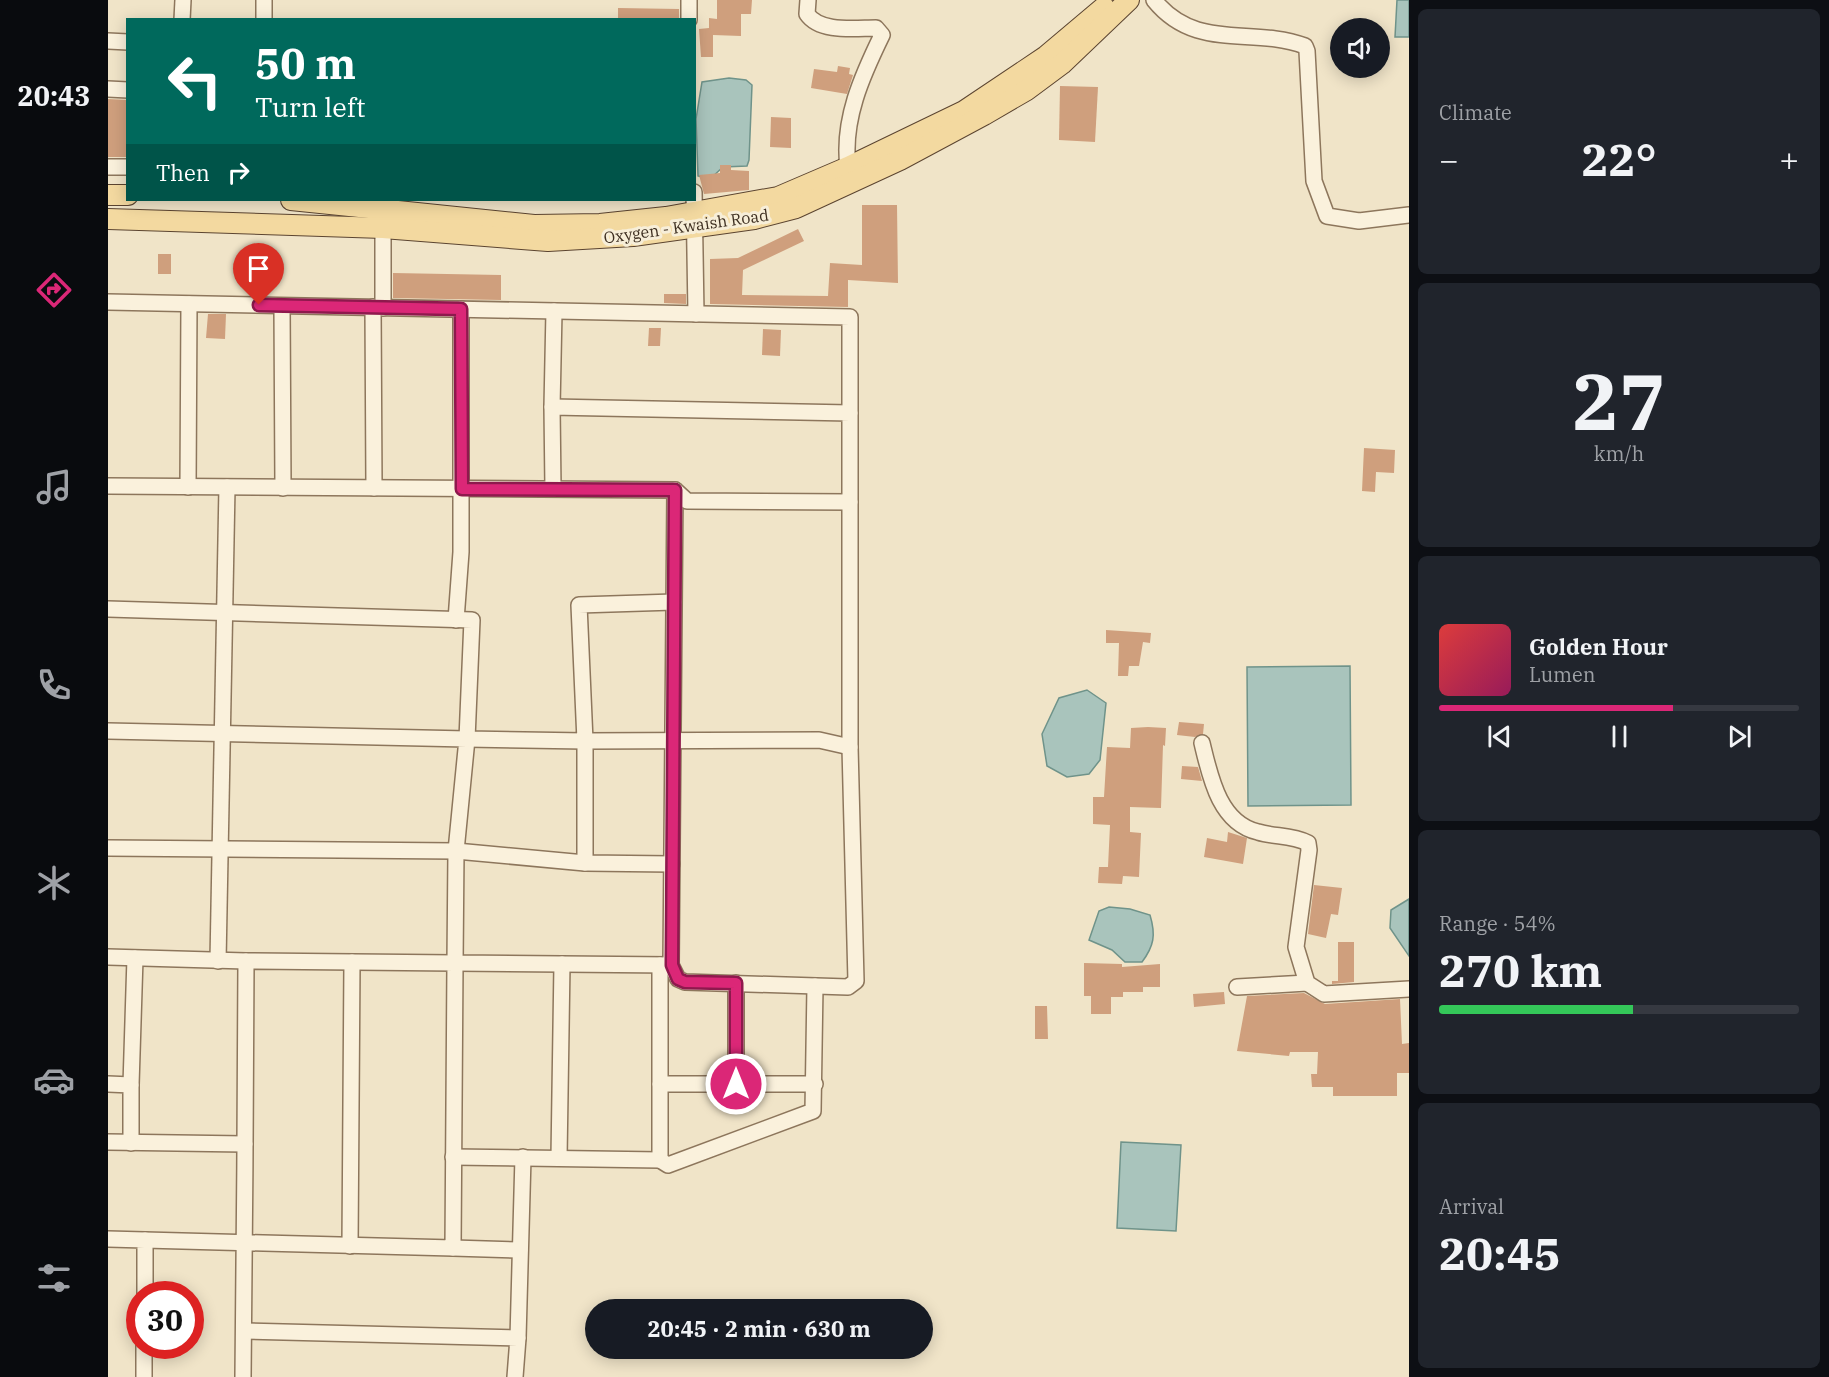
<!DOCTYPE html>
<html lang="en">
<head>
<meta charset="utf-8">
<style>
	body { margin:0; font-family:"IBM Plex Serif",serif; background:#20242c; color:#f1f3f6; height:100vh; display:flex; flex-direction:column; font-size:22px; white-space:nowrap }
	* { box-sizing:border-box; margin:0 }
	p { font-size:20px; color:#9ea1a6 }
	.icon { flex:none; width:33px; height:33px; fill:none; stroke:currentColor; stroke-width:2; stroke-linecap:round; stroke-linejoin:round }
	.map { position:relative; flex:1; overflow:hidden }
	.details { display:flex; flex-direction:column; gap:9px; padding:9px; background:#0d0f14; width:420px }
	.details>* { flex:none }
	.hud { position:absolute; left:18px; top:18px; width:570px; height:183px; border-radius:0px; box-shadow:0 3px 15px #0003; background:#00695c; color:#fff; overflow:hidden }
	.buttons { position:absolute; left:1222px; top:18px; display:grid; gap:12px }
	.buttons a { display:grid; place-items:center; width:60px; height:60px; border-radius:50%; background:#171b24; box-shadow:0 3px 15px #0003; font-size:30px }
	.speed { position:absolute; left:18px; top:1281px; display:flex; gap:12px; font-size:30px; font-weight:700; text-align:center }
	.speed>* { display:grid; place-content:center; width:78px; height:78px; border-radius:50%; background:#171b24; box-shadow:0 3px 15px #0003; line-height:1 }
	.speed .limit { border:9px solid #d22; background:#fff; color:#111 }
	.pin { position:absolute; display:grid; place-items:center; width:51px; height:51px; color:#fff; margin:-62px -26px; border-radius:50% 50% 50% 0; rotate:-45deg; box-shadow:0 0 6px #0007 }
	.pin .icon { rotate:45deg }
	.me { position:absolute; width:66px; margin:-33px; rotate:0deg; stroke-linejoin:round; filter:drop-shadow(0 0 4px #0008) }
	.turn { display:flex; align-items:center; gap:21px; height:126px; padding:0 30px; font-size:27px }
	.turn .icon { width:78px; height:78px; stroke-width:2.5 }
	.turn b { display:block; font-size:42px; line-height:51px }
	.then { display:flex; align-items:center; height:57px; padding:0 30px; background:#0003; gap:12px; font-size:22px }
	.big { font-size:45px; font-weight:800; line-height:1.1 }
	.details .card { flex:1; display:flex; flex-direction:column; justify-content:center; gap:9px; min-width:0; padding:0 21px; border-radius:9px; background:#20242c }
	.details .dial { align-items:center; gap:0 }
	.dial b { font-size:78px; line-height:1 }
	.song { display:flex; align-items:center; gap:18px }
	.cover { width:72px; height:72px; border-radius:9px; background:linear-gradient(135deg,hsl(0 70% 55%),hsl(330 70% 35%)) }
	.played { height:6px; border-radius:3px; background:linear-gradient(90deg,#db2777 65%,#363941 65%) }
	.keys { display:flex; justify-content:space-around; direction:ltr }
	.heat { display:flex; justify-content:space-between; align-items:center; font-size:33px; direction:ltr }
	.charge { height:9px; border-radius:4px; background:linear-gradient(90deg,#34c759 54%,#363941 0) }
	.trip { position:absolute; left:477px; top:1299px; width:348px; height:60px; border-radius:30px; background:#171b24; box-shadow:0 3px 15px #0003; font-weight:800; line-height:60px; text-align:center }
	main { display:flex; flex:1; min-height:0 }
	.menu { display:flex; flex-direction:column; width:108px; justify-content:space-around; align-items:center; background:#090b0e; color:#9ea1a6 }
	.menu .icon { width:42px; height:42px }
	.menu .on { color:#db2777 }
	.menu b { font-size:27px; color:#f1f3f6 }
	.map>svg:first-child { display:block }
</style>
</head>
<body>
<main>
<nav class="menu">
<b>20:43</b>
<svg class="icon on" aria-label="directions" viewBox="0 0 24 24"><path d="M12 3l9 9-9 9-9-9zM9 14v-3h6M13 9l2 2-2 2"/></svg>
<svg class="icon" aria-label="music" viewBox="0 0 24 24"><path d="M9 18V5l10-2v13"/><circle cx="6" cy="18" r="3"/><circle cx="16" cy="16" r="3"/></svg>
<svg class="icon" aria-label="phone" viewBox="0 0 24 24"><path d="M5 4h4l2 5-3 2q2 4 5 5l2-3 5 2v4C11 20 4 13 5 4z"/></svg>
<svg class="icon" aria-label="climate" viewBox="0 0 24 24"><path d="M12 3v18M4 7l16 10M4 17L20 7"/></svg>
<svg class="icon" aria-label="car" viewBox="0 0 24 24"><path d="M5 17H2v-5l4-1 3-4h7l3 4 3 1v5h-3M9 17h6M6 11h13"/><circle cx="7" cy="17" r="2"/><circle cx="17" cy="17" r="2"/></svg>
<svg class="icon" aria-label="filters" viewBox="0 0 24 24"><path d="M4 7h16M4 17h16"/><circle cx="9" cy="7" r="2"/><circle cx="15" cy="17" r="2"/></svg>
</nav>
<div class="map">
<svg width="1301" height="1377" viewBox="0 0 1301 1377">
	<rect width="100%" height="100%" fill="#f0e4c8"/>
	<g fill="#a9c4bc" stroke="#6f938a" stroke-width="1.5">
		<path d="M1289 0H1301V37H1287Z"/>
		<path d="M621 78 638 80 644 85 641 160 639 166 615 167 602 179 590 176 588 119 594 82Z"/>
		<path d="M1242 666 1243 805 1140 806 1139 667Z"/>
		<path d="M979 690 998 703 992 760 981 774 959 777 939 766 934 734 951 698Z"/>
		<path d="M1301 899V956L1282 928 1283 910Z"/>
		<path d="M1001 907 1022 909 1042 915C1048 935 1046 946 1034 962H1017L1004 950 981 940 991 911Z"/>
		<path d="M1013 1142 1073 1145 1068 1231 1009 1228Z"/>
	</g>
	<g fill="#cf9f7d">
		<path d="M609 0H644L643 14H633V36L605 35V57H593L591 29 601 28V18L609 19Z"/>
		<path d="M510 8 571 9V20H510Z"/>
		<path d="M730 66 742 68 741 74 745 75 739 94 703 88 706 69 729 72Z"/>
		<path d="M952 86 990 87 987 142 951 140Z"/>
		<path d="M0 99 20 100V157H0Z"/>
		<path d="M663 117 683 118V148L662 147Z"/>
		<path d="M612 165H623V170L641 171V190L596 194 591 175 612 173Z"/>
		<path d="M754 205H789L790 283 740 280V307L602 304V259L630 258 690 229 696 241 635 270 634 295 720 296 722 263 754 265Z"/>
		<rect x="50" y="254" width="13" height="20"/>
		<path d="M285 273 393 275V300L285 298Z"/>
		<path d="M556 294H578V304L556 303Z"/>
		<path d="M100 314H118L117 339 98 338Z"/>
		<path d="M541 328H553L552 346H540Z"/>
		<path d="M655 329 673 330 672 356 654 355Z"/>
		<path d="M1256 448 1287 450 1286 473 1268 472 1267 492 1254 491Z"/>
		<path d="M998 630 1043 633 1042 643 1035 642 1031 666H1021L1020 676H1010L1011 643H998Z"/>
		<path d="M1071 722 1096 724 1095 734 1087 737 1069 735Z"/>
		<path d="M1040 727 1058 728 1057 746 1055 745 1053 808 1022 807V832L1033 833 1031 877 1015 876 1014 884 990 883 991 867H1000L1002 825 985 824V797H996L999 747 1022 748 1023 728Z"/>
		<path d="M1074 766 1090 767 1094 781 1073 779Z"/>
		<path d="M1120 832 1139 838 1135 864 1096 857 1099 838 1119 842Z"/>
		<path d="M1206 885 1234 888 1230 915 1223 914 1218 938 1200 934Z"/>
		<path d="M1230 942H1246V982L1224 984V981H1230Z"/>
		<path d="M976 963 1014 964V967L1052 964V987H1035V992H1015V997H1003V1014H983V996H976Z"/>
		<path d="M1116 992 1117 1004 1086 1007 1085 994Z"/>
		<path d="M1196 993 1217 1004 1292 999 1294 1044 1301 1043V1073H1289V1096H1225V1087H1204L1203 1074H1209L1210 1052H1182L1181 1056 1129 1051 1139 996Z"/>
		<path d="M927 1006H939L940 1039H927Z"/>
	</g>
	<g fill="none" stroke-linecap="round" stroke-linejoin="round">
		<defs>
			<g id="minor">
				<path d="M156 0V20"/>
				<path d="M581 0V20"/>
				<path d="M700 0 699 14C712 33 747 28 768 28L774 35C754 76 734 120 740 167"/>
				<path d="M1046 0C1088 52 1143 26 1197 46L1199 51 1206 181 1219 216 1251 221 1301 215"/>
				<path d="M74 20 75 0"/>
				<path d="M0 41 20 42"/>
				<path d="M0 89 20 90"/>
				<path d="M0 167H20"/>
				<path d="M586 192 588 314"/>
				<path d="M275 217V308"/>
				<path d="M0 302 742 317V413"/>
				<path d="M174 306 175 488"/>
				<path d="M265 307 266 488"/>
				<path d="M444 407 446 311"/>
				<path d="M0 486 567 490 563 965 347 963 348 851 359 739 0 731"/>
				<path d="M80 487 81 304"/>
				<path d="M445 489 444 407 742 413V502L579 501 567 490"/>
				<path d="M0 609 364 620 359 739 477 741 471 605 566 602"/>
				<path d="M348 620 353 552V309"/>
				<path d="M1094 743C1102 776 1111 823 1150 832 1167 837 1184 835 1200 843L1201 850 1188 947 1199 983 1216 994 1301 989"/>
				<path d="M0 848 348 851 477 863 564 864"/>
				<path d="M477 863V741L711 740 742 747"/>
				<path d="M0 957 138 961"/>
				<path d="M110 961 119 487"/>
				<path d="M552 965V1160L560 1165 705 1111 707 986"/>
				<path d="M563 965 570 979 577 982 740 987 748 981 742 747V502"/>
				<path d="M1129 987 1199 983"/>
				<path d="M0 1084 23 1085V1143"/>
				<path d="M552 1084H707"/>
				<path d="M628 1084V983"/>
				<path d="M23 1085 27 958"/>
				<path d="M0 1142 137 1144"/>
				<path d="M345 1157 552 1160"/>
				<path d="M451 1158 454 964"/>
				<path d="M0 1239 37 1240V1294"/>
				<path d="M37 1240 345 1248 347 963 138 961C137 1100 137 1238 135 1377"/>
				<path d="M242 1246 244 962"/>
				<path d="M345 1248 412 1250"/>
				<path d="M136 1331 410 1338 407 1377"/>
				<path d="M410 1338 415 1157"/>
				<path d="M36 1377V1346"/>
			</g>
			<g id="major">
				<path d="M0 195H20"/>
				<path d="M183 200 426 225 492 224 558 217 670 197 740 167 856 111 938 56 996 7"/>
				<path d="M0 219 275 228 440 241 525 236 646 219 688 208 792 160 876 115 919 90 954 64 1021 0"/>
			</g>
		</defs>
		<use href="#minor" stroke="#8d765c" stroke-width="18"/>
		<use href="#major" stroke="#5b4430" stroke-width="22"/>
		<use href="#minor" stroke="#faf1dc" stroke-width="15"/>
		<use href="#major" stroke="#f3d9a0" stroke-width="20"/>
	</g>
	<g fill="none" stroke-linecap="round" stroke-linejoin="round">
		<defs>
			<path id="route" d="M151 305 353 309 354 489 567 490 564 965 570 979 577 982 628 983V1084"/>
		</defs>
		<use href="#route" stroke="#8e194d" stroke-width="15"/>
		<use href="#route" stroke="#db2777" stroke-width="10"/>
	</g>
	<g text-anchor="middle" stroke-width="6" stroke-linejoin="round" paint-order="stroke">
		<g font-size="16" fill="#3d2e20" stroke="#f7eed8">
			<text transform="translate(578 226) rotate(-8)" y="6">Oxygen - Kwaish Road</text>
		</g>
	</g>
</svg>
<div class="buttons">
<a><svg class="icon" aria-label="sound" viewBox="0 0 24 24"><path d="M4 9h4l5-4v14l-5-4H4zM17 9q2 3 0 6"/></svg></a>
</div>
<div class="speed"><div class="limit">30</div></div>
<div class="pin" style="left:151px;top:305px;background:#d93025"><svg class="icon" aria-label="arrive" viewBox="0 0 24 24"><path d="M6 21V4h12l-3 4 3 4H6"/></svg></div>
<svg class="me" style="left:628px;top:1084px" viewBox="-20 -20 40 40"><circle r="17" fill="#db2777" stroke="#fff" stroke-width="3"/><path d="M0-11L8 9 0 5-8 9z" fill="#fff"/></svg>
<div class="trip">20:45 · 2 min · 630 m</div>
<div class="hud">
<div class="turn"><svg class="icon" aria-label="left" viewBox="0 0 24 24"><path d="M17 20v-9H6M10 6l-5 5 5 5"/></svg><div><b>50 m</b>Turn left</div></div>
<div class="then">Then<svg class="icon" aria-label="right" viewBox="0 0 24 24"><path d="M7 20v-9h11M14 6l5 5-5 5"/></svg></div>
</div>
</div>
<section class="details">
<div class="card"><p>Climate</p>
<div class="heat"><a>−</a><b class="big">22°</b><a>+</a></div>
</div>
<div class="card dial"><b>27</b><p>km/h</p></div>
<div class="card">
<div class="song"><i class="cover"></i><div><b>Golden Hour</b><p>Lumen</p></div></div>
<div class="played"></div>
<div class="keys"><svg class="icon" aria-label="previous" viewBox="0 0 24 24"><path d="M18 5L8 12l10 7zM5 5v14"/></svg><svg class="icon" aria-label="pause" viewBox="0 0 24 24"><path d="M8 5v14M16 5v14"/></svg><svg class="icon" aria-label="next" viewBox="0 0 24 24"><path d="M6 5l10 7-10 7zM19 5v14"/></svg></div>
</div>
<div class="card"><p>Range · 54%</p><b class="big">270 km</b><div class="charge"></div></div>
<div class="card"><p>Arrival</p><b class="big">20:45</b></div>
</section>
</main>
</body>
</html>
